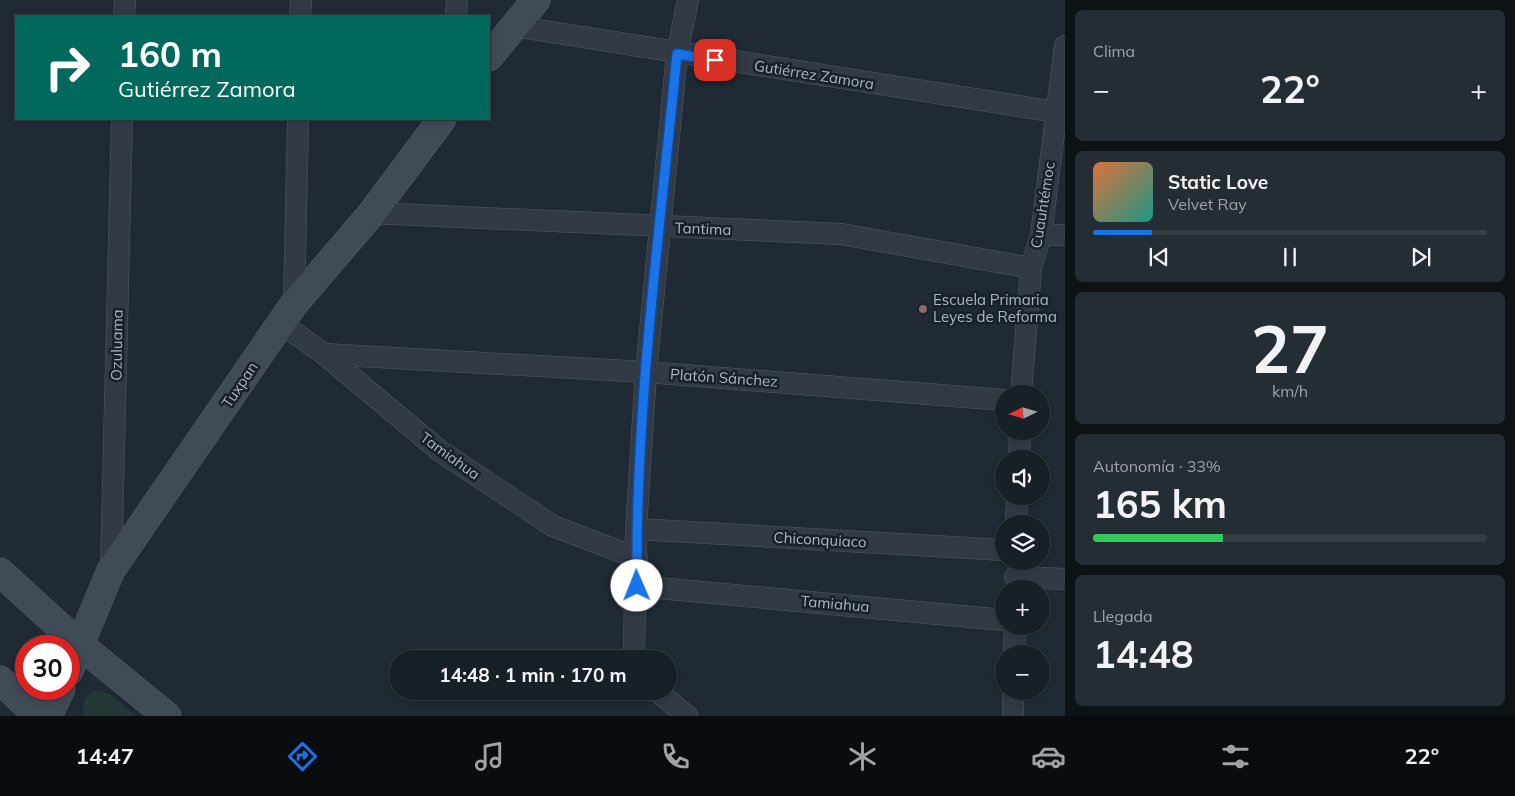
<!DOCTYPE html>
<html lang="es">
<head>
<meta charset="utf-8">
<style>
	body { margin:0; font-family:Mulish,sans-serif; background:#242d33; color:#f1f3f6; height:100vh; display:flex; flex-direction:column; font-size:19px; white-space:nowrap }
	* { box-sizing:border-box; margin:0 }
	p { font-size:16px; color:#9ea3a7 }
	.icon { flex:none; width:28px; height:28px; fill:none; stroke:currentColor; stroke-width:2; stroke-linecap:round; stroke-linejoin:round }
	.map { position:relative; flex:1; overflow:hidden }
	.sheet { display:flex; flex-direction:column; gap:10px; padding:10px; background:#0d1215; width:450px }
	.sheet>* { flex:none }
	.top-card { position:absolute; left:15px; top:15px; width:475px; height:105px; border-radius:0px; box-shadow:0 2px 8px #0003,0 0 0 1px #363e44; background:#00695c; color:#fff; overflow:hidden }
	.needle { width:32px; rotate:265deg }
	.tools { position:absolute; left:995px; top:385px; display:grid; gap:10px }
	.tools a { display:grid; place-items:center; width:55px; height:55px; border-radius:50%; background:#172027; box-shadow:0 2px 8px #0003,0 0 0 1px #363e44; font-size:25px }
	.speed { position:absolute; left:15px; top:635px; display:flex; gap:10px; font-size:25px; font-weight:700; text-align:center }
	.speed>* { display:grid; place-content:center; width:65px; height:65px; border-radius:50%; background:#172027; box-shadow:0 2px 8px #0003,0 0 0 1px #363e44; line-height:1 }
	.speed .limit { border:8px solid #d22; background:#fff; color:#111 }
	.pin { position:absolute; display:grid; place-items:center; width:42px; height:42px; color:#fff; margin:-21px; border-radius:10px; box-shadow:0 2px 8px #0006 }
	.me { position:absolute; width:55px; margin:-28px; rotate:359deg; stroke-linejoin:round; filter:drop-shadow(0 0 4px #0008) }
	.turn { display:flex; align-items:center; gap:18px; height:105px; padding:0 20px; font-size:22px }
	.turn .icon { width:65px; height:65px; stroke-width:2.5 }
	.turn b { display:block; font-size:35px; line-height:42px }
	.big { font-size:38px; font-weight:700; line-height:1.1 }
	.sheet .tile { flex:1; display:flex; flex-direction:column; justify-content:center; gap:8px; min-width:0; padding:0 18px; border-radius:8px; background:#242d33 }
	.sheet .dial { align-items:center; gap:0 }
	.dial b { font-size:65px; line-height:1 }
	.song { display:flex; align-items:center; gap:15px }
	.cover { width:60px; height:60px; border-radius:8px; background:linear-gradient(135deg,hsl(20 70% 55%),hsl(170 70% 35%)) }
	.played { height:5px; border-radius:2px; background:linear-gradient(90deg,#1a73e8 15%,#363e44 15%) }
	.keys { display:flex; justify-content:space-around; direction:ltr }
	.heat { display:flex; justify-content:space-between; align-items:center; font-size:28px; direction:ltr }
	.charge { height:8px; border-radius:4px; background:linear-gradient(90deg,#34c759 33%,#363e44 0) }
	.trip { position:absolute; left:389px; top:650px; width:288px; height:50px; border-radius:25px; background:#172027; box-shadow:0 2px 8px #0003,0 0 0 1px #363e44; font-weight:700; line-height:50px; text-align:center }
	.menu { display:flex; height:80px; justify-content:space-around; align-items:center; background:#090d10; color:#9ea3a7 }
	.menu .icon { width:35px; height:35px }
	.menu .current { color:#1a73e8 }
	.menu b { font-size:22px; color:#f1f3f6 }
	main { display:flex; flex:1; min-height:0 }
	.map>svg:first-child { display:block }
</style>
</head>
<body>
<main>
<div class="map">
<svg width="1065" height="716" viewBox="0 0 1065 716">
	<rect width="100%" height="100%" fill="#1f2a34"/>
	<path fill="#243837" d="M98 690 110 694 136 716H85C79 703 86 694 98 690Z"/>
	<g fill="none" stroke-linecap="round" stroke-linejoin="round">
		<defs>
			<g id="minor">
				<path d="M124 16 125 0"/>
				<path d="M300 16 301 0"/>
				<path d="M456 16 457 0"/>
				<path d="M513 26 1056 112"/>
				<path d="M372 213 841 234 1031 268"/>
				<path d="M1041 235H1065"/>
				<path d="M294 304 298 119"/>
				<path d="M282 324 324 354 440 451 553 526 637 558"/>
				<path d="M324 354 646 372 1004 400"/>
				<path d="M1021 394 1031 268 1041 235 1065 46"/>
				<path d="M1019 459 1020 431"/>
				<path d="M1016 524 1017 496"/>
				<path d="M636 529 1004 550"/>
				<path d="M111 570 122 119"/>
				<path d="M1015 577 1065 579"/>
				<path d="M637 586 1004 620"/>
				<path d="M1014 654 1015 626"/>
				<path d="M634 659 636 529 646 372 677 54 688 0"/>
				<path d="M657 691 687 716"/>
				<path d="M1013 716V691"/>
			</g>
			<g id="secondary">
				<path d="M489 57 536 0"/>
				<path d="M0 572 80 645 167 716"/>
				<path d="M69 671 111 570 294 304 372 213 442 119"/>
				<path d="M0 680 38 716"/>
				<path d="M48 716 61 689"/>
			</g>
		</defs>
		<use href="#minor" stroke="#505963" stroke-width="22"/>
		<use href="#secondary" stroke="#505963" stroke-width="29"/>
		<use href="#minor" stroke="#323b45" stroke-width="21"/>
		<use href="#secondary" stroke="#404b58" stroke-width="28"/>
	</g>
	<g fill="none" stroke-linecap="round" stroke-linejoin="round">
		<defs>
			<path id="route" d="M637 586C635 409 660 230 677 54L715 60"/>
		</defs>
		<use href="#route" stroke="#114b97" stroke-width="12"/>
		<use href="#route" stroke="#1a73e8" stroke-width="9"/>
	</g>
	<circle fill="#8d6e63" stroke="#182029" stroke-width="2" cx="923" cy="309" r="5"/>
	<g text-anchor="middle" stroke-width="5" stroke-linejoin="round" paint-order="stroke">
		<g font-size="15" fill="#acb6c2" stroke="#182029">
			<text transform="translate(814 75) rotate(9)" y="5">Gutiérrez Zamora</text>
			<text transform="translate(1043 205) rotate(-81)" y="5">Cuauhtémoc</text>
			<text transform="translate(703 229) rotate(2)" y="5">Tantima</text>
			<text transform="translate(117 345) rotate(-89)" y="5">Ozuluama</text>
			<text transform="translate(724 378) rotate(4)" y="5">Platón Sánchez</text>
			<text transform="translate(240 385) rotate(-56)" y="5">Tuxpan</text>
			<text transform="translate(450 456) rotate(36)" y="5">Tamiahua</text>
			<text transform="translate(820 540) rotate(3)" y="5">Chiconquiaco</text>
			<text transform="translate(835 604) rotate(5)" y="5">Tamiahua</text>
		</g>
		<g font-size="15" fill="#acb6c2" stroke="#182029" text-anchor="start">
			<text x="933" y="305">Escuela Primaria<tspan x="933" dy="17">Leyes de Reforma</tspan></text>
		</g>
	</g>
</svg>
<div class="tools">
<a><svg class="needle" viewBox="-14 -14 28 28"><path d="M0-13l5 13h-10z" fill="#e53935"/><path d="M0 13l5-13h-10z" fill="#9ea3a7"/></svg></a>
<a><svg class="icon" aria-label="sound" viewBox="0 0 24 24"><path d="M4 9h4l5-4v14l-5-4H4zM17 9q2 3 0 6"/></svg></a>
<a><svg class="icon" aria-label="layers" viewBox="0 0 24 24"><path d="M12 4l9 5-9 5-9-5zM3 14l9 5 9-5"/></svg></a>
<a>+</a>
<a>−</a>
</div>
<div class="speed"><div class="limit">30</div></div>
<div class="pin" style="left:715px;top:60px;background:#d93025"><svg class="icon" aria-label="arrive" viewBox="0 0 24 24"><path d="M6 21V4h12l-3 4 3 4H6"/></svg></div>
<svg class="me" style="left:637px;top:586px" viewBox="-20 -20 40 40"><circle r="19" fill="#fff"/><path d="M0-13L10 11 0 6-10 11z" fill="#1a73e8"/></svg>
<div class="trip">14:48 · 1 min · 170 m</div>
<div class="top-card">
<div class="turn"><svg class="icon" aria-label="right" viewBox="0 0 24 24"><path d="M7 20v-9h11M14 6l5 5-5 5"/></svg><div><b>160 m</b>Gutiérrez Zamora</div></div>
</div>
</div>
<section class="sheet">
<div class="tile"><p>Clima</p>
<div class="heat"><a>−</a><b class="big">22°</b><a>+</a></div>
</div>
<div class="tile">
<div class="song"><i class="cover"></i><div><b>Static Love</b><p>Velvet Ray</p></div></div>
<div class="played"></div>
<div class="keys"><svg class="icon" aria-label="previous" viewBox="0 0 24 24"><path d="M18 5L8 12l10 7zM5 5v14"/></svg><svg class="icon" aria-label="pause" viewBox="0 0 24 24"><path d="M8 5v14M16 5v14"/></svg><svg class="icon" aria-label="next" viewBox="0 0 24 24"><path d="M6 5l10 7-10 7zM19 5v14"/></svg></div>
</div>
<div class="tile dial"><b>27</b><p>km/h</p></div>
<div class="tile"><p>Autonomía · 33%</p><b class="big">165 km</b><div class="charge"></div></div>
<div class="tile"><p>Llegada</p><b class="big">14:48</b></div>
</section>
</main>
<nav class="menu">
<b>14:47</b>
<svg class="icon current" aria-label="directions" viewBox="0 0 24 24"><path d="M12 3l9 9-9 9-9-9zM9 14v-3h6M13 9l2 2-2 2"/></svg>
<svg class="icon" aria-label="music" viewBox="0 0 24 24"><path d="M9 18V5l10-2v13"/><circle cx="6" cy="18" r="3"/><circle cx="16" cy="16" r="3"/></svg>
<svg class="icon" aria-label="phone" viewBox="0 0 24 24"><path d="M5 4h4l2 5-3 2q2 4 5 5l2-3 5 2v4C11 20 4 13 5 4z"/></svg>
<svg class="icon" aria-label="climate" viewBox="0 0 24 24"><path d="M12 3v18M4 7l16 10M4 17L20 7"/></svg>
<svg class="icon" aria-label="car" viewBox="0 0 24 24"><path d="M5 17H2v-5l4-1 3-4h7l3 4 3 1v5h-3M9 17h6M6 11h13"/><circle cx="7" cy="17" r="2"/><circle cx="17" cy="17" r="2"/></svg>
<svg class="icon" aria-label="filters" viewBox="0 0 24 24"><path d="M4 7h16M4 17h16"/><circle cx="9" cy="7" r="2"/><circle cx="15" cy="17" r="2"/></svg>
<b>22°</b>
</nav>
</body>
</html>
